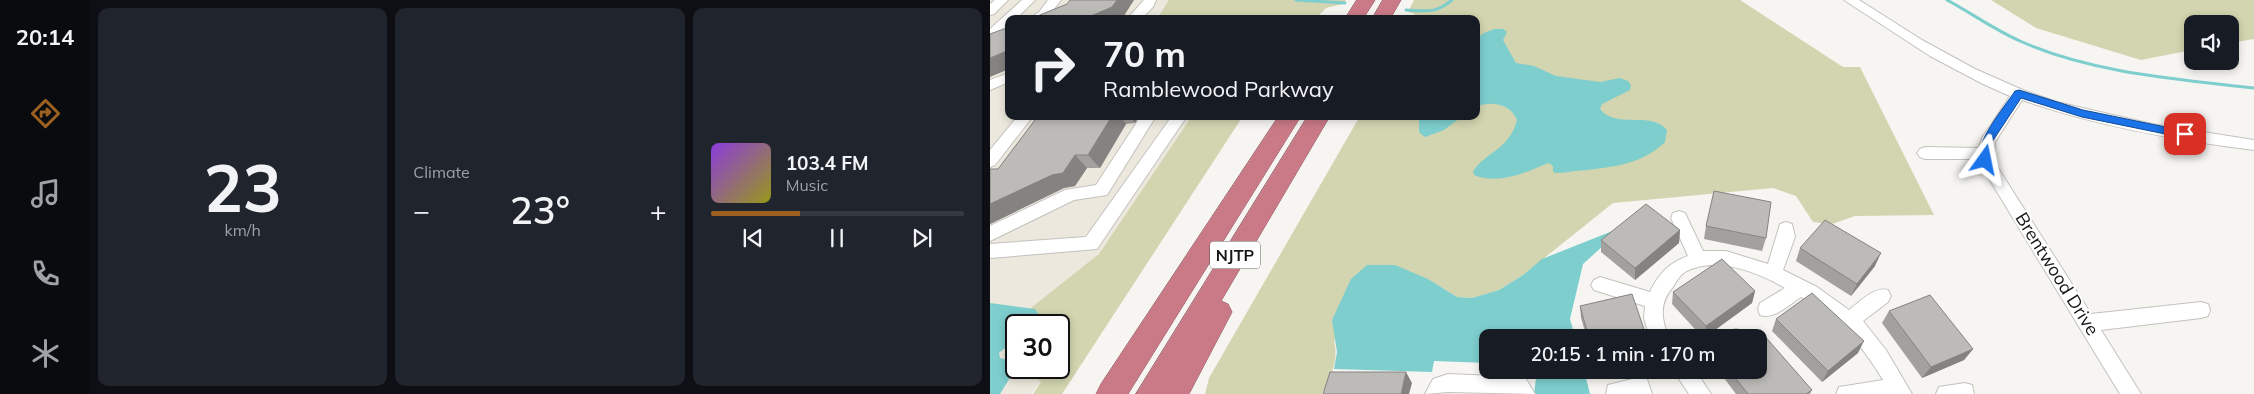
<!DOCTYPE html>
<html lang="en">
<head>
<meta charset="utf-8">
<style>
	body { margin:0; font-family:Mulish,sans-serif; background:#20242c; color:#f1f3f6; height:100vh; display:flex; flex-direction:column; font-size:19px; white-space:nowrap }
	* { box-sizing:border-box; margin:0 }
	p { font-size:16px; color:#9ea1a6 }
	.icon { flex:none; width:28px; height:28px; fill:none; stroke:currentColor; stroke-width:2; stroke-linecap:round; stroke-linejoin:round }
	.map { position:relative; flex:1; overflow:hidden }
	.details { display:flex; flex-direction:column; gap:8px; padding:8px; background:#0d0f14; width:900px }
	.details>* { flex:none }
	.guide { position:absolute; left:15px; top:15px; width:475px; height:105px; border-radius:10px; box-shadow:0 2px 8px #0003; background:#171b24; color:#f1f3f6; overflow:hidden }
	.tools { position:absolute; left:1194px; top:15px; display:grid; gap:10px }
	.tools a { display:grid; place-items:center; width:55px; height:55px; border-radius:10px; background:#171b24; box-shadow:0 2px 8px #0003; font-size:25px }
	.speed { position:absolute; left:15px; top:314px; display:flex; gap:10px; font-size:25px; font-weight:700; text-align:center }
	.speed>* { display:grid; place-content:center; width:65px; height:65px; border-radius:50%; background:#171b24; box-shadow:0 2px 8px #0003; line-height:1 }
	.speed .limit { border:2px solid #111; border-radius:8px; background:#fff; color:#111 }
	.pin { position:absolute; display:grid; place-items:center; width:42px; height:42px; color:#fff; margin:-21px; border-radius:10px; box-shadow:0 2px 8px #0006 }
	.me { position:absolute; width:55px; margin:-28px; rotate:12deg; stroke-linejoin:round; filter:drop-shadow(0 0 4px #0008) }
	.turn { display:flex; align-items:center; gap:18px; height:105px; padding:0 15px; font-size:22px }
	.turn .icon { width:65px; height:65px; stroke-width:2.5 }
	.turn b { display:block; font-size:35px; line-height:42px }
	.big { font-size:38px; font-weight:600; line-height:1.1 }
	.details .card { flex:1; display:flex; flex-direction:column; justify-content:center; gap:8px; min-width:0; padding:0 18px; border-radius:10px; background:#20242c }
	.details .dial { align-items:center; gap:0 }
	.dial b { font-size:65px; line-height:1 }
	.song { display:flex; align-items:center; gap:15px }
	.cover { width:60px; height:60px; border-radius:8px; background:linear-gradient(135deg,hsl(270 70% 55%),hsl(60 70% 35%)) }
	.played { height:5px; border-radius:2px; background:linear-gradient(90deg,#9c6122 35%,#363941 35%) }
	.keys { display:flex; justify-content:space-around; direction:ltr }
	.heat { display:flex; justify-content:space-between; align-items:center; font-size:28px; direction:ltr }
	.details .tiles { flex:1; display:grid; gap:8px; grid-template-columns:repeat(3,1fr) }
	.trip { position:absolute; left:489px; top:329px; width:288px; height:50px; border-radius:10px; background:#171b24; box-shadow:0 2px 8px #0003; font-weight:600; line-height:50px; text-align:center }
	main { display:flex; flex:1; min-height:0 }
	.tabs { display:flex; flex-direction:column; width:90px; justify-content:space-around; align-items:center; background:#090b0e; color:#9ea1a6 }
	.tabs .icon { width:35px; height:35px }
	.tabs .selected { color:#9c6122 }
	.tabs b { font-size:22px; color:#f1f3f6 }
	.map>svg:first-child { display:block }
</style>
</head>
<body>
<main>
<nav class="tabs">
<b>20:14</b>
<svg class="icon selected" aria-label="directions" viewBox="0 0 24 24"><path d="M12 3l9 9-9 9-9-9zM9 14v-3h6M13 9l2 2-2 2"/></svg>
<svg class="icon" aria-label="music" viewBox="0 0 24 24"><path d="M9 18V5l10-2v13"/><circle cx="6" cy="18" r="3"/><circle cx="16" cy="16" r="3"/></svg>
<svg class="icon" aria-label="phone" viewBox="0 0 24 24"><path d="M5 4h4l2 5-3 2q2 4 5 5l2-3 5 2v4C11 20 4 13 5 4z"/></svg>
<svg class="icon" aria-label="climate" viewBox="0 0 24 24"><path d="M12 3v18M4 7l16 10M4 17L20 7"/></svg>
</nav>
<section class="details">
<div class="tiles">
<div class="card dial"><b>23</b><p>km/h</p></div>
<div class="card"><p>Climate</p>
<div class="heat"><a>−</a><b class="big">23°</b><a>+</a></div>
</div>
<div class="card">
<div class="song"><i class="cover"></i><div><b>103.4 FM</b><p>Music</p></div></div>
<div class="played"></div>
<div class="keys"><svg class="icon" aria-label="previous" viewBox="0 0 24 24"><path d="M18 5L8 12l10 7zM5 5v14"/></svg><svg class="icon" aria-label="pause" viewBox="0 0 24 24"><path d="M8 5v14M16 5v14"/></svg><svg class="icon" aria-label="next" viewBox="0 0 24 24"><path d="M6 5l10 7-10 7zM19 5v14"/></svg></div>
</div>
</div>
</section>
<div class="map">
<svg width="1264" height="394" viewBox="0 0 1264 394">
	<rect width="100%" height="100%" fill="#f6f5f1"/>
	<path fill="#ede8dd" d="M0 0H334L320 19H19V116H248L69 325H26V368H61L41 394H0Z"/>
	<g fill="#d2d5af">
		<path d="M179 0H356L353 4 336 8 325 19H167Z"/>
		<path d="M424 0H750L853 67H870L944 215 865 216 842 224 823 222 806 196 783 188 623 203 533 275 509 290 482 298 467 297 438 279 344 340C349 361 341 376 332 394H215L219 378 370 116H486V19H423L425 14 418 12Z"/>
		<path d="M1001 0H1264V39L1240 43V24H1202V50L1151 60 1046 28Z"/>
		<path d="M202 116H253L72 394H43L51 382 37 368H69V325H44L41 308 109 254Z"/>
	</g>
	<g fill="#7ecece">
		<path d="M504 29H513L517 32 513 40 526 63 544 66 566 76 610 82 630 78 638 81 641 85 640 90 612 104 610 109C626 130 661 110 677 130L675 142C651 166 616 168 585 171 578 172 572 173 565 173L563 171V166L559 163C551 165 544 170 536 172 520 178 500 182 484 175L483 172C493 153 519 151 527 120 521 104 501 100 486 107V39L494 33Z"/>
		<path d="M429 116H473L454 130 435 137 429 132Z"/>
		<path d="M635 226 593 264 580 319 585 337 498 338 497 363 444 361 442 372 344 369 347 352 342 320 361 279 377 265H405L438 279 467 297 482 298 509 290 533 275 552 259Z"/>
		<path d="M0 303 45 309 49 315 45 325H26C26 353 24 339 9 353L10 358 21 361 26 360V368L10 394H0Z"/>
		<path d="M547 370H594L600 394H544Z"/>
	</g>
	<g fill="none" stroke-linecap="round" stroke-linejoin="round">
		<g stroke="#7ecece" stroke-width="3">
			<path d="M306 0 355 3"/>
			<path d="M957 0C981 13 1005 30 1030 41 1102 73 1186 79 1264 88"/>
			<path d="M416 10C437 11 445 14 462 0"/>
		</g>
		<defs>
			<g id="minor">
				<path d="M5 0H18L4 14 0 15V4Z"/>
				<path d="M32 0H45L26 19H19V25L9 35H0V29Z"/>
				<path d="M58 0H71L57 18 39 19 49 12Z"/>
				<path d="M154 0H166L163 7 151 19H137Z"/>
				<path d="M854 0H869L932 40 985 69 1035 91 1067 102 1162 124 1264 140V150C1185 140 1107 126 1032 100L1005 142 1003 160 1101 314 1211 302 1218 304 1220 310 1218 316 1211 318 1111 330 1151 394H1130L987 159H935L930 157 927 153 930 149 935 147 989 148 992 138 1020 96 993 84 940 56Z"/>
				<path d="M19 73V82L0 90V80Z"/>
				<path d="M28 116H43L5 165 0 167V150Z"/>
				<path d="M151 116H166L117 195 84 200 0 241V226L75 190 106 185Z"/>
				<path d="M182 116H197L107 249 0 258V244L96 237Z"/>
				<path d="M689 211 695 213 713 251H736L778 264 790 224 796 222 802 224 805 237 793 270 827 287 859 310C870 302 884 286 898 290L901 296 898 302 873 321 896 350 922 394H846L849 387 893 380C872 344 847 317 811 297 800 304 784 320 770 315L768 309 770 303 795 288C768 272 725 255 695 272 690 275 686 282 683 287 669 303 671 319 679 338H660L654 318 655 306 604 290 601 285 604 280 610 277 660 292C669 273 679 263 698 256L681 218 683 213Z"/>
				<path d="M746 329 753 331 755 338H736L739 331Z"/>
				<path d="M683 370H705L721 394H699Z"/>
				<path d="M458 374 529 377 536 379 545 394 458 392 435 394 443 379Z"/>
				<path d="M650 377 657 379 662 394H616L618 385Z"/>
				<path d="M975 383 982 385 984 394H946L949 387Z"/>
			</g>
			<g id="highway">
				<path d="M367 0H385L373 19H355Z"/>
				<path d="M393 0H411L400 19H382Z"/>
				<path d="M289 116H311L138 394H106L111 384Z"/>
				<path d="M318 116H340L231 301 238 304 242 312 199 394H146Z"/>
			</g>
		</defs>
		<use href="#minor" stroke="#c3c2be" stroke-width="2"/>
		<use href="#highway" stroke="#8b575f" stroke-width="1"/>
		<use href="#minor" fill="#fff" fill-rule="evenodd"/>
		<use href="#highway" fill="#ca7a87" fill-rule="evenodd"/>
	</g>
	<g fill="#a3a19e">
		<path d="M48 116H149L145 123 136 124 110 168H97L85 186 74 188 0 224V169H8Z"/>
		<path d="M716 226 776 238 772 251 714 239Z"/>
		<path d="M690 230 689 243 645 280 611 252V240Z"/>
		<path d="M810 248 885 266 861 296 806 261Z"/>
		<path d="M765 291 762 303 714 338H713L682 304 683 292Z"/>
		<path d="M590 306 657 338H597L591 318Z"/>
		<path d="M899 311 983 349 974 360 932 378 892 323Z"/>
		<path d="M786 319 868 353 832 382 782 331Z"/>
		<path d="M728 370H768L822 390 820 394H746Z"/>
	</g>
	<g fill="#848381">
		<path d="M127 0H144L132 19H94Z"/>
		<path d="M19 50V69L0 77V58Z"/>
		<path d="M122 116H130L136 124 110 168 98 155Z"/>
		<path d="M140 116H149L145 123Z"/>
		<path d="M85 155 97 168 85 186 74 188 0 224V204Z"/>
		<path d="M690 230 689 243 645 280V268Z"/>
		<path d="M891 253 885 266 861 296 867 284Z"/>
		<path d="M765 291 762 303 714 338 716 326Z"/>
		<path d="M874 341 868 353 832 382 838 371Z"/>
		<path d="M983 349 974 360 932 378 941 367Z"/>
		<path d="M607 370H632L608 376Z"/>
		<path d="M416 372 422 383 419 394H411Z"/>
	</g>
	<g fill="#bdbbb8" stroke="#848381">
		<path d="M80 0H127L122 7 94 19H40L77 4Z"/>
		<path d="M19 27V50L0 58V34Z"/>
		<path d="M48 116H122L98 155H85L73 173 62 175 0 204V169H8Z"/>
		<path d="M724 191 781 202 776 238 716 226Z"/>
		<path d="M656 204 690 230 645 268 611 240Z"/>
		<path d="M835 220 891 253 867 284 810 248Z"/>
		<path d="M732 259 765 291 716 326 683 292Z"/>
		<path d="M822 293 874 341 838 371 786 319Z"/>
		<path d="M642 294 657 338H599L590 306Z"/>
		<path d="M940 295 983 349 941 367 899 311Z"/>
		<path d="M772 333 822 390 816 394H758L739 370H768V338H765Z"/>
		<path d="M340 372H416L411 394H333Z"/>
	</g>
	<path fill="#1a73e8" stroke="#114b97" d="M1029 90 1093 110 1195 131 1200 134 1195 138 1092 117 1031 98 1002 142 999 162H991C983 143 1014 108 1025 91Z"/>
	<g text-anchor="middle" stroke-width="4.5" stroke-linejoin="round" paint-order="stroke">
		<rect fill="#fff" stroke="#5d5c5b" stroke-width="1" x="220" y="241.5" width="50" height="27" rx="4"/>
		<g font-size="16" font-weight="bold" fill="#171615">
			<text x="245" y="261">NJTP</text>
		</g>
		<g font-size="18" fill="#171615" stroke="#fff">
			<text transform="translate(1067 274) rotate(58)" y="6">Brentwood Drive</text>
		</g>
	</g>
</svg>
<div class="tools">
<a><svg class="icon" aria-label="sound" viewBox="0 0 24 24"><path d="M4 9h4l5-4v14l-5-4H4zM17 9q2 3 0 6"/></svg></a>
</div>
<div class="speed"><div class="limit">30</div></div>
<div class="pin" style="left:1195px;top:134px;background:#d93025"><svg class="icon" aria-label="arrive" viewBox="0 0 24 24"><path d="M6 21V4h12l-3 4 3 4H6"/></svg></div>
<svg class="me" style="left:995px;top:160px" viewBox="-20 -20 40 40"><path d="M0-17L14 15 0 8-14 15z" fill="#1a73e8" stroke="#fff" stroke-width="4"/></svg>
<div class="trip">20:15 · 1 min · 170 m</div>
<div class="guide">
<div class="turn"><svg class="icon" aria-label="right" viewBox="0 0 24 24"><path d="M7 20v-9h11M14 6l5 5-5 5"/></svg><div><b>70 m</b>Ramblewood Parkway</div></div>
</div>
</div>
</main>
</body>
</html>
